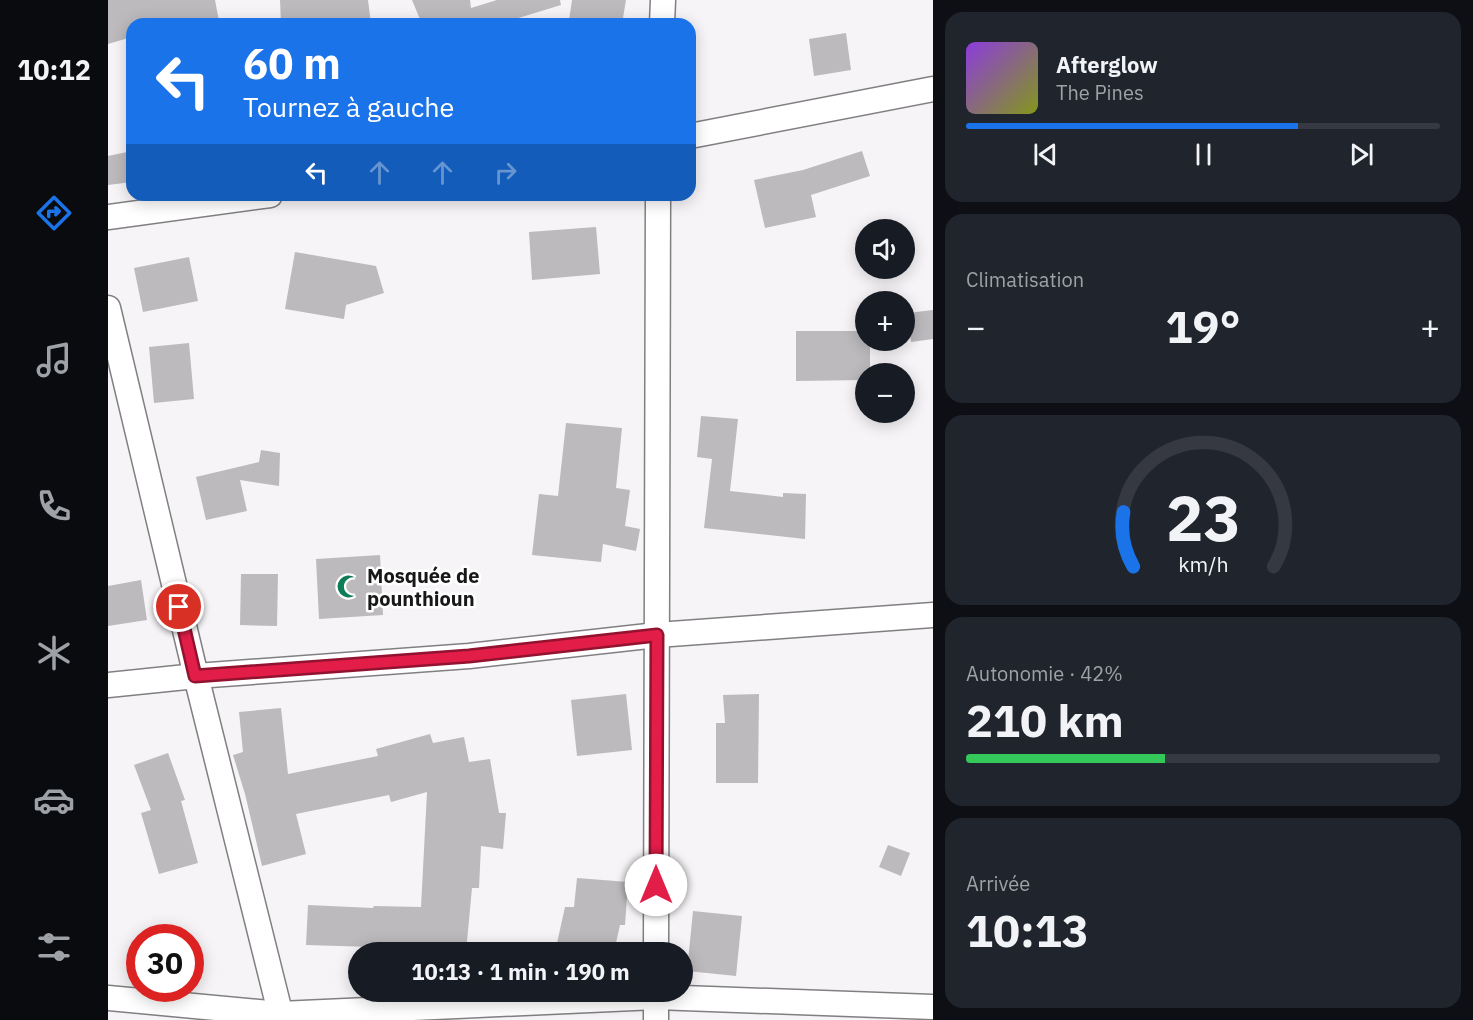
<!DOCTYPE html>
<html lang="fr">
<head>
<meta charset="utf-8">
<style>
	body { margin:0; font-family:"IBM Plex Sans",sans-serif; background:#20242c; color:#f1f3f6; height:100vh; display:flex; flex-direction:column; font-size:22px; white-space:nowrap }
	* { box-sizing:border-box; margin:0 }
	p { font-size:20px; color:#9ea1a6 }
	.icon { flex:none; width:33px; height:33px; fill:none; stroke:currentColor; stroke-width:2; stroke-linecap:round; stroke-linejoin:round }
	.map { position:relative; flex:1; overflow:hidden }
	.drawer { display:flex; flex-direction:column; gap:12px; padding:12px; background:#0d0f14; width:540px }
	.drawer>* { flex:none }
	.guide { position:absolute; left:18px; top:18px; width:570px; height:183px; border-radius:18px; box-shadow:0 3px 15px #0003; background:#1a73e8; color:#fff; overflow:hidden }
	.controls { position:absolute; left:747px; top:219px; display:grid; gap:12px }
	.controls a { display:grid; place-items:center; width:60px; height:60px; border-radius:50%; background:#171b24; box-shadow:0 3px 15px #0003; font-size:30px }
	.speed { position:absolute; left:18px; top:924px; display:flex; gap:12px; font-size:30px; font-weight:700; text-align:center }
	.speed>* { display:grid; place-content:center; width:78px; height:78px; border-radius:50%; background:#171b24; box-shadow:0 3px 15px #0003; line-height:1 }
	.speed .limit { border:9px solid #d22; background:#fff; color:#111 }
	.pin { position:absolute; display:grid; place-items:center; width:51px; height:51px; color:#fff; margin:-26px; border:3px solid #fff; border-radius:50%; box-shadow:0 2px 6px #0007 }
	.me { position:absolute; width:66px; margin:-33px; rotate:0deg; stroke-linejoin:round; filter:drop-shadow(0 0 4px #0008) }
	.turn { display:flex; align-items:center; gap:21px; height:126px; padding:0 18px; font-size:27px }
	.turn .icon { width:78px; height:78px; stroke-width:2.5 }
	.turn b { display:block; font-size:42px; line-height:51px }
	.lanes { display:flex; align-items:center; height:57px; padding:0 18px; background:#0003; justify-content:center; gap:30px; direction:ltr }
	.lanes .off { opacity:.35 }
	.big { font-size:45px; font-weight:700; line-height:1.1 }
	.drawer .widget { flex:1; display:flex; flex-direction:column; justify-content:center; gap:9px; min-width:0; padding:0 21px; border-radius:18px; background:#20242c }
	.drawer .dial { align-items:center; gap:0 }
	.dial svg { height:156px; overflow:visible; fill:none; stroke:#363941; stroke-width:7; stroke-linecap:round; text-anchor:middle }
	.dial text { fill:#f1f3f6; stroke:none }
	.song { display:flex; align-items:center; gap:18px }
	.cover { width:72px; height:72px; border-radius:9px; background:linear-gradient(135deg,hsl(270 70% 55%),hsl(70 70% 35%)) }
	.played { height:6px; border-radius:3px; background:linear-gradient(90deg,#1a73e8 70%,#363941 70%) }
	.keys { display:flex; justify-content:space-around; direction:ltr }
	.heat { display:flex; justify-content:space-between; align-items:center; font-size:33px; direction:ltr }
	.charge { height:9px; border-radius:4px; background:linear-gradient(90deg,#34c759 42%,#363941 0) }
	.trip { position:absolute; left:240px; top:942px; width:345px; height:60px; border-radius:30px; background:#171b24; box-shadow:0 3px 15px #0003; font-weight:700; line-height:60px; text-align:center }
	main { display:flex; flex:1; min-height:0 }
	.dock { display:flex; flex-direction:column; width:108px; justify-content:space-around; align-items:center; background:#090b0e; color:#9ea1a6 }
	.dock .icon { width:42px; height:42px }
	.dock .on { color:#1a73e8 }
	.dock b { font-size:27px; color:#f1f3f6 }
	.map>svg:first-child { display:block }
</style>
</head>
<body>
<main>
<nav class="dock">
<b>10:12</b>
<svg class="icon on" aria-label="directions" viewBox="0 0 24 24"><path d="M12 3l9 9-9 9-9-9zM9 14v-3h6M13 9l2 2-2 2"/></svg>
<svg class="icon" aria-label="music" viewBox="0 0 24 24"><path d="M9 18V5l10-2v13"/><circle cx="6" cy="18" r="3"/><circle cx="16" cy="16" r="3"/></svg>
<svg class="icon" aria-label="phone" viewBox="0 0 24 24"><path d="M5 4h4l2 5-3 2q2 4 5 5l2-3 5 2v4C11 20 4 13 5 4z"/></svg>
<svg class="icon" aria-label="climate" viewBox="0 0 24 24"><path d="M12 3v18M4 7l16 10M4 17L20 7"/></svg>
<svg class="icon" aria-label="car" viewBox="0 0 24 24"><path d="M5 17H2v-5l4-1 3-4h7l3 4 3 1v5h-3M9 17h6M6 11h13"/><circle cx="7" cy="17" r="2"/><circle cx="17" cy="17" r="2"/></svg>
<svg class="icon" aria-label="filters" viewBox="0 0 24 24"><path d="M4 7h16M4 17h16"/><circle cx="9" cy="7" r="2"/><circle cx="15" cy="17" r="2"/></svg>
</nav>
<div class="map">
<svg width="825" height="1020" viewBox="0 0 825 1020">
	<rect width="100%" height="100%" fill="#f6f4f7"/>
	<g fill="#bcbabd">
		<path d="M0 0H107L111 21 98 24H24V37L0 44Z"/>
		<path d="M172 0H260L263 24H173Z"/>
		<path d="M304 0H362L363 8 389 0H452L453 5 391 24H314Z"/>
		<path d="M464 0H518L514 24H486L461 20Z"/>
		<path d="M738 33 743 70 706 76 701 39Z"/>
		<path d="M24 151V182L0 185V156Z"/>
		<path d="M754 151 762 176 703 195 708 217 657 228 646 180 695 170Z"/>
		<path d="M488 227 492 274 424 280 421 232Z"/>
		<path d="M187 252 268 266 276 293 238 305 236 319 177 309Z"/>
		<path d="M81 257 90 301 35 312 26 268Z"/>
		<path d="M825 310V339L803 342 800 313Z"/>
		<path d="M688 331H758V340H762V374H758V380L688 381Z"/>
		<path d="M81 343 86 399 46 403 41 347Z"/>
		<path d="M593 416 630 419 622 491 675 497V493L698 494 697 539 596 528 604 459 589 457Z"/>
		<path d="M458 423 514 428 508 488 522 490 517 526 532 529 528 551 495 544 493 562 424 555 431 494 450 496Z"/>
		<path d="M153 450 172 453 171 486 132 480 139 511 98 520 88 477 151 462Z"/>
		<path d="M272 555 275 615 211 619 208 559Z"/>
		<path d="M133 574H170L169 626 132 625Z"/>
		<path d="M33 580 39 620 0 626V586Z"/>
		<path d="M518 694 524 750 469 756 463 700Z"/>
		<path d="M651 694 650 783H608V723H617L615 695Z"/>
		<path d="M173 708 180 774 270 756 268 749 322 734 325 743 356 737 361 762 382 759 391 813H398L395 849 373 846 371 888H364L358 952H264V947L198 945 200 905 265 908 266 906 313 907 319 792 283 802 281 795 188 814 198 854 154 866 137 794 125 755 135 752 131 712Z"/>
		<path d="M60 753 77 800 73 801 90 863 51 874 33 813 43 810 26 765Z"/>
		<path d="M780 845 802 853 793 876 771 867Z"/>
		<path d="M469 878 520 882 517 925H512L506 952H447L457 907H466Z"/>
		<path d="M585 911 634 916 628 976 579 971Z"/>
	</g>
	<g fill="none" stroke-linecap="round" stroke-linejoin="round">
		<defs>
			<g id="street">
				<path d="M554 24 555 0"/>
				<path d="M582 136 825 89"/>
				<path d="M0 217 162 195"/>
				<path d="M0 308 88 676 174 1020"/>
				<path d="M0 685 88 676 361 656 549 635 825 615"/>
				<path d="M548 952 550 195"/>
				<path d="M548 992V1020"/>
				<path d="M0 998 172 1014 548 997 825 1007"/>
			</g>
		</defs>
		<use href="#street" stroke="#817f82" stroke-width="27"/>
		<use href="#street" stroke="#fff" stroke-width="24"/>
	</g>
	<g fill="none" stroke-linecap="round" stroke-linejoin="round">
		<defs>
			<path id="route" d="M71 607 87 676 361 656 549 635 548 885"/>
		</defs>
		<use href="#route" stroke="#92132f" stroke-width="15"/>
		<use href="#route" stroke="#e11d48" stroke-width="10"/>
	</g>
	<defs>
		<symbol id="mosque-bare" viewBox="-9 -9 18 18"><path d="M3.5-4.9A6 6 0 1 0 3.5 4.9A5 5 0 1 1 3.5-4.9Z" fill="#0f7c58" stroke="#fff" stroke-width="2.5" paint-order="stroke"/></symbol>
	</defs>
	<g fill-rule="evenodd">
		<use href="#mosque-bare" x="224" y="570" width="33" height="33"/>
	</g>
	<g text-anchor="middle" stroke-width="5" stroke-linejoin="round" paint-order="stroke">
		<g font-size="20" font-weight="bold" fill="#191819" stroke="#fff" text-anchor="start">
			<text x="259" y="583">Mosquée de<tspan x="259" dy="23">pounthioun</tspan></text>
		</g>
	</g>
</svg>
<div class="controls">
<a><svg class="icon" aria-label="sound" viewBox="0 0 24 24"><path d="M4 9h4l5-4v14l-5-4H4zM17 9q2 3 0 6"/></svg></a>
<a>+</a>
<a>−</a>
</div>
<div class="speed"><div class="limit">30</div></div>
<div class="pin" style="left:71px;top:607px;background:#d93025"><svg class="icon" aria-label="arrive" viewBox="0 0 24 24"><path d="M6 21V4h12l-3 4 3 4H6"/></svg></div>
<svg class="me" style="left:548px;top:885px" viewBox="-20 -20 40 40"><circle r="19" fill="#fff"/><path d="M0-13L10 11 0 6-10 11z" fill="#e11d48"/></svg>
<div class="trip">10:13 · 1 min · 190 m</div>
<div class="guide">
<div class="turn"><svg class="icon" aria-label="left" viewBox="0 0 24 24"><path d="M17 20v-9H6M10 6l-5 5 5 5"/></svg><div><b>60 m</b>Tournez à gauche</div></div>
<div class="lanes"><svg class="icon" aria-label="left" viewBox="0 0 24 24"><path d="M17 20v-9H6M10 6l-5 5 5 5"/></svg><svg class="icon off" aria-label="ahead" viewBox="0 0 24 24"><path d="M12 20V5M6 11l6-6 6 6"/></svg><svg class="icon off" aria-label="ahead" viewBox="0 0 24 24"><path d="M12 20V5M6 11l6-6 6 6"/></svg><svg class="icon off" aria-label="right" viewBox="0 0 24 24"><path d="M7 20v-9h11M14 6l5 5-5 5"/></svg></div>
</div>
</div>
<section class="drawer">
<div class="widget">
<div class="song"><i class="cover"></i><div><b>Afterglow</b><p>The Pines</p></div></div>
<div class="played"></div>
<div class="keys"><svg class="icon" aria-label="previous" viewBox="0 0 24 24"><path d="M18 5L8 12l10 7zM5 5v14"/></svg><svg class="icon" aria-label="pause" viewBox="0 0 24 24"><path d="M8 5v14M16 5v14"/></svg><svg class="icon" aria-label="next" viewBox="0 0 24 24"><path d="M6 5l10 7-10 7zM19 5v14"/></svg></div>
</div>
<div class="widget"><p>Climatisation</p>
<div class="heat"><a>−</a><b class="big">19°</b><a>+</a></div>
</div>
<div class="widget dial"><svg viewBox="0 0 100 80">
<path d="M14 69A42 42 0 1 1 86 69"/>
<path d="M14 69A42 42 0 0 1 9 41" stroke="#1a73e8"/>
<text x="50" y="56" font-size="32" font-weight="700">23</text>
<text x="50" y="72" font-size="11">km/h</text>
</svg></div>
<div class="widget"><p>Autonomie · 42%</p><b class="big">210 km</b><div class="charge"></div></div>
<div class="widget"><p>Arrivée</p><b class="big">10:13</b></div>
</section>
</main>
</body>
</html>
